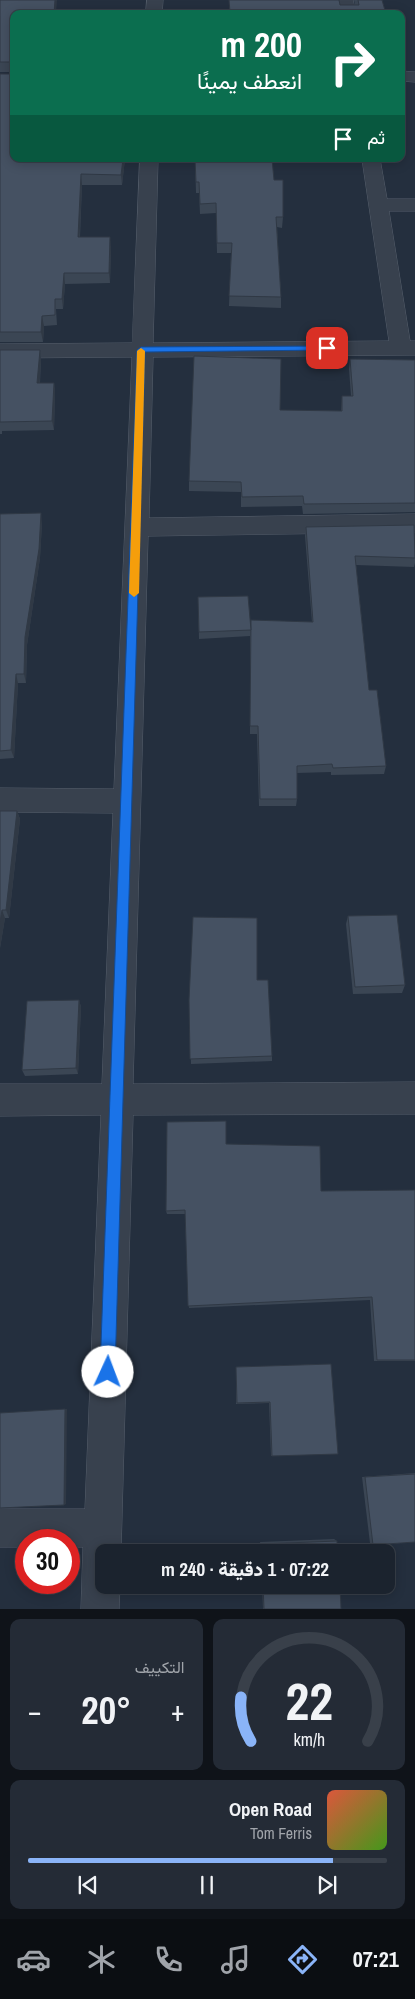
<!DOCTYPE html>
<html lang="ar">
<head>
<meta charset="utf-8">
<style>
	body { margin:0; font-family:"Archivo Narrow",Vazirmatn,sans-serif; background:#242b36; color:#f1f3f6; direction:rtl; height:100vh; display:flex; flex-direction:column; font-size:19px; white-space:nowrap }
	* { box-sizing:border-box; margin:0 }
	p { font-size:16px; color:#a0a4aa }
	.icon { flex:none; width:28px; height:28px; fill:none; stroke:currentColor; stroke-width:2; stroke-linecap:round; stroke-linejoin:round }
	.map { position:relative; height:1609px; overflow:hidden; direction:ltr }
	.drawer { display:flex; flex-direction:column; gap:10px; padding:10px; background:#0f1319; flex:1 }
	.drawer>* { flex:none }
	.hud { position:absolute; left:10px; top:10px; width:395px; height:152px; border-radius:10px; box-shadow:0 2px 12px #0003,0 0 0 1px #39404a; direction:rtl; background:#0b6e4f; color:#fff; overflow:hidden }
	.speed { position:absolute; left:15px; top:1529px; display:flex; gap:10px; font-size:25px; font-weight:700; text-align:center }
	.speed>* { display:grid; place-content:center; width:65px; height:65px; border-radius:50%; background:#1b232e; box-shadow:0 2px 12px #0003,0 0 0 1px #39404a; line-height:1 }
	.speed .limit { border:8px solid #d22; background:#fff; color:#111 }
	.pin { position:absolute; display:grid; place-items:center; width:42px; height:42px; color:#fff; margin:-21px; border-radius:10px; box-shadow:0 2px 8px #0006 }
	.me { position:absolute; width:55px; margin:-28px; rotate:2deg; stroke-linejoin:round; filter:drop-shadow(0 0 4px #0008) }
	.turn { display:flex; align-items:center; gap:18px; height:105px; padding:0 20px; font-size:22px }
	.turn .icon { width:65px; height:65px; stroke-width:2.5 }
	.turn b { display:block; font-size:35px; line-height:42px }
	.then { display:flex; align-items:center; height:48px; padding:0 20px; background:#0003; gap:10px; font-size:19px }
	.big { font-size:38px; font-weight:800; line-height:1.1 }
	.drawer .card { flex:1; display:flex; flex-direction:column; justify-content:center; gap:8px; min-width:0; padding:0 18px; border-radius:10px; background:#242b36 }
	.drawer .dial { align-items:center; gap:0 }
	.dial svg { height:130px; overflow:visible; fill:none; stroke:#39404a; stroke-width:7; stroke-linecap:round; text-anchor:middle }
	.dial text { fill:#f1f3f6; stroke:none }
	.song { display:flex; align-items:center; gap:15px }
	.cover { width:60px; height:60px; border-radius:8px; background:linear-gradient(135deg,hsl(10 70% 55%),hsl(100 70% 35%)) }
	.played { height:5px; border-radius:2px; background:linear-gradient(90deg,#8ab4f8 85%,#39404a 85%) }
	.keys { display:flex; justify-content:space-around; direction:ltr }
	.heat { display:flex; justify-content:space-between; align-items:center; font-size:28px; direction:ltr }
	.drawer .tiles { flex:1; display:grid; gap:10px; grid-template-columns:1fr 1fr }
	.card:last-child { grid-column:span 2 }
	.trip { position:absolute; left:95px; top:1544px; width:300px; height:50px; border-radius:10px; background:#1b232e; box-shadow:0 2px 12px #0003,0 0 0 1px #39404a; font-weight:800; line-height:50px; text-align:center; direction:rtl }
	.tabs { display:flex; height:80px; justify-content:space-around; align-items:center; background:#0b0e12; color:#a0a4aa }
	.tabs .icon { width:35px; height:35px }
	.tabs .current { color:#8ab4f8 }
	.tabs b { font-size:22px; color:#f1f3f6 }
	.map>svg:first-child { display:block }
</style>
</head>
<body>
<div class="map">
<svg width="415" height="1609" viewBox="0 0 415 1609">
	<rect width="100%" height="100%" fill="#242f3e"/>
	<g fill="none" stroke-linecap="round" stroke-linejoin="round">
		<defs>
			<g id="minor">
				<path d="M147 0H163L162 14H146Z"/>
				<path d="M337 0H353L356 14H340Z"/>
				<path d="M401 71 415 72V82L401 81Z"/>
				<path d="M140 159H158L153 343 389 341 362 159H380L387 199H415V211H389L410 341H415V355L153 357 149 518 415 514V532L148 536 133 1084 415 1082V1114L133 1115 121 1552H104V1585H120L119 1609H81L83 1547H69V1540H26V1547H0V1509H85L101 1115 0 1116V1084H102L113 813 0 812V788L114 789 132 357 0 358V344L132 343Z"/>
			</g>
		</defs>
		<use href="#minor" stroke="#565f6c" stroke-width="1"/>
		<use href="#minor" fill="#38414e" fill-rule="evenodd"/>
	</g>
	<g fill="#3b4654">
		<path d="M0 0 56 14 14 72H0Z"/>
		<path d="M229 0H339L340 5H355L354 0H382L386 14H229Z"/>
		<path d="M0 74 14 159H125L122 185H82L80 237 111 247 110 283 65 284 63 309H56L57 325 44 326 43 342H0Z"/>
		<path d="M195 159 274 180 283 217 282 228 277 227 281 297V308L229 306 231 253H217L216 213 200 214 199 193H196Z"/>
		<path d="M0 350H40L41 360 40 383H54L55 393 54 430 2 431V434H0Z"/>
		<path d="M350 359 415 360V512L303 514 302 506 241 507V492L189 491V481L280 410 341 411 342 396H351L349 369Z"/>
		<path d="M0 514 42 523 40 558 27 645 26 683H18L14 758 0 759Z"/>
		<path d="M306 527 415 543V563L414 567 356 565 369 690 386 766 384 774 331 775V772L297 773V799L296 806H259L257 734H250V634V636L199 639 198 597 250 628 312 622 305 536Z"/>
		<path d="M0 811H17L20 819 9 918H5L0 948Z"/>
		<path d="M348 916 405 985 402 993 353 994 346 924Z"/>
		<path d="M257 980 272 1056V1061L191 1064 189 1000Z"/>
		<path d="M79 1000 81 1007 78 1074 25 1076 22 1070Z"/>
		<path d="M226 1144 321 1191 415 1190V1361H374L370 1300 189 1308 185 1214H167L166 1211Z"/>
		<path d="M331 1364 272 1456H271L269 1403 236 1404V1367Z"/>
		<path d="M415 1473V1542L373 1545 370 1543 362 1477Z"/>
		<path d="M334 1539 337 1541V1552H261L260 1542Z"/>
		<path d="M262 1585H340L341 1609H263Z"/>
	</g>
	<g fill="#303945">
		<path d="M55 0H57L56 14H54Z"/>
		<path d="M123 159H125L122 185 121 175Z"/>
		<path d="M81 174 82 185 79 247 78 237Z"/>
		<path d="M110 237 111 247 110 283 109 273Z"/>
		<path d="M64 273 65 284 63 309 62 299Z"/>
		<path d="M42 316 44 326 43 342 41 332Z"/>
		<path d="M40 350 41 360 39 393 37 383Z"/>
		<path d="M54 383 55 393 54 430 52 421Z"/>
		<path d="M41 513 42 523 40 558 27 645 26 683 24 674 25 637Z"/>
		<path d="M16 674 18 683 14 758 11 750Z"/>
		<path d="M17 811 20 819 9 918 6 910Z"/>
		<path d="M2 910 5 918 0 948V922Z"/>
		<path d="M79 1000 81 1007 78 1074 76 1068Z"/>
		<path d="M65 1409H67L66 1504 64 1505Z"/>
	</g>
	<g fill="#455162" stroke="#303945">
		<path d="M0 0H55L54 14H14V62H0Z"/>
		<path d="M229 0H339L340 5H359L358 0H382L386 14H277V12H230Z"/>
		<path d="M0 74H14V159H123L121 175 81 174 78 237H110L109 273H64L62 299H55V315L42 316 41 332H0Z"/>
		<path d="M195 159H272L274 180H283V217H276L281 297 229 296 232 243H217L216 203 200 204 199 182H196Z"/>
		<path d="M0 350H40L37 383H54L52 421 0 422Z"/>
		<path d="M194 356 281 359 280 410 342 411V396H353L350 359 415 360V503L304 504 303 496 242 497 241 482 189 481Z"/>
		<path d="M41 513 39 549 25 637 24 674H16L11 750 0 751V514Z"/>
		<path d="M414 525 415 558 355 556 369 690H377L386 766 333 768 332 764 297 766V799H260L258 726H250L251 620 313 622 306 527Z"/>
		<path d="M248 596 251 630 199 632 198 597Z"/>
		<path d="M0 811H17L6 910H2L0 922Z"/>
		<path d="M397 915 405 985 355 987 348 916Z"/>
		<path d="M193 917 257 918V980H268L272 1056 190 1059 189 1000Z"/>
		<path d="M79 1000 76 1068 22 1070 27 1001Z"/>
		<path d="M226 1121V1144L320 1146 321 1191 415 1190V1360H377L372 1297 188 1306 185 1210 166 1211 167 1122Z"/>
		<path d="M331 1364 338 1454 272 1456 270 1402 237 1403 236 1367Z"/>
		<path d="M65 1409 64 1505 0 1508V1413Z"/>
		<path d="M415 1474V1542L373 1545 365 1477Z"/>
		<path d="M337 1541V1552H262L261 1544Z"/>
		<path d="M263 1585H340L341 1609H264Z"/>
	</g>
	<path fill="#1a73e8" stroke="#114b97" d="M327 346H330V350L145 352 115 1372 113 1377 108 1379 103 1377 100 1372 137 350 141 347Z"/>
	<path fill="#f59e0b" d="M141 348 145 351 139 593 134 597 129 593 137 351Z"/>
</svg>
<div class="speed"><div class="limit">30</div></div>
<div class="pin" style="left:327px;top:348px;background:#d93025"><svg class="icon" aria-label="arrive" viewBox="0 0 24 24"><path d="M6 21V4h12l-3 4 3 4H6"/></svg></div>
<svg class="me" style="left:108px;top:1372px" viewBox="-20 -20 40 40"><circle r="19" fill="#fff"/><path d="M0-13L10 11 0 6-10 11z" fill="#1a73e8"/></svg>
<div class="trip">07:22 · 1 دقيقة · 240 m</div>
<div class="hud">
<div class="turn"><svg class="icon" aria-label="right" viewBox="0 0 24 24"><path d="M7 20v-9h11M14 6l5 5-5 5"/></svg><div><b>200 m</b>انعطف يمينًا</div></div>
<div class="then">ثم<svg class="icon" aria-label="arrive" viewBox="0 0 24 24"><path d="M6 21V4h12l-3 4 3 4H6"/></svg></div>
</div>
</div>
<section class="drawer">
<div class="tiles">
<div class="card dial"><svg viewBox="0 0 100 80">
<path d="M14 69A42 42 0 1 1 86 69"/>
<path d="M14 69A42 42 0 0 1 8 42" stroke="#8ab4f8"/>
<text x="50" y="56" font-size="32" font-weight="700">22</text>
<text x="50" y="72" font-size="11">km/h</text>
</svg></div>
<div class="card"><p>التكييف</p>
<div class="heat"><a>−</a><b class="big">20°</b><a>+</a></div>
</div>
<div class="card">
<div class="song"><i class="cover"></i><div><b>Open Road</b><p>Tom Ferris</p></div></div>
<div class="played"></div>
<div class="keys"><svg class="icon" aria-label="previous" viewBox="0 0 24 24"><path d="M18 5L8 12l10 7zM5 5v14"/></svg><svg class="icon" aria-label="pause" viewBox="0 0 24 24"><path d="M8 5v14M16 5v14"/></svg><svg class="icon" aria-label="next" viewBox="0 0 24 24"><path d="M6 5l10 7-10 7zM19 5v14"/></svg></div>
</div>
</div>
</section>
<nav class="tabs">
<b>07:21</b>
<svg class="icon current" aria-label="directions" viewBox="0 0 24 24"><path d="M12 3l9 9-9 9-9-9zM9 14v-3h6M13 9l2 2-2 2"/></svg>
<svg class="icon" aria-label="music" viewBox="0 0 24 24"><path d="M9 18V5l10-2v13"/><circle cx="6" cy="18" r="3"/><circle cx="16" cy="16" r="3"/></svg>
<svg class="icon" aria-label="phone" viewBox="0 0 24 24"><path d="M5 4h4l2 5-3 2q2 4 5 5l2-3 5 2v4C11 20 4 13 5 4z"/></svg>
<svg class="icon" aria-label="climate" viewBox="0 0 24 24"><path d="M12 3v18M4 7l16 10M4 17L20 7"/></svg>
<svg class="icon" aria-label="car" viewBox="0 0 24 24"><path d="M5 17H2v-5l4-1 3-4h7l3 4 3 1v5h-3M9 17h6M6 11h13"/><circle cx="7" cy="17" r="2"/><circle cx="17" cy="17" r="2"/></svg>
</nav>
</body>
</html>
